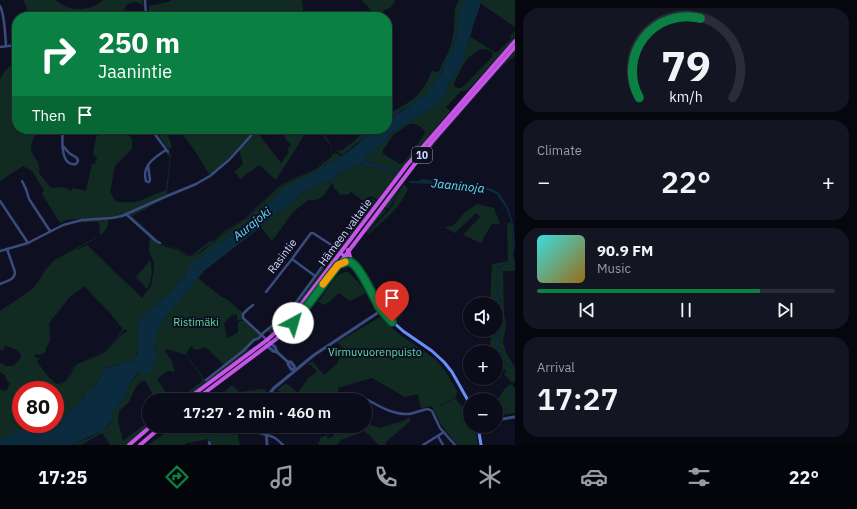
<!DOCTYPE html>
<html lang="en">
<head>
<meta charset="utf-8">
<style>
	body { margin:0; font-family:"IBM Plex Sans",sans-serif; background:#131522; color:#f1f3f6; height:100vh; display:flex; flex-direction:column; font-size:15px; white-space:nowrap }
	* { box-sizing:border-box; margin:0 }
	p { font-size:13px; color:#999ba2 }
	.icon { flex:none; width:22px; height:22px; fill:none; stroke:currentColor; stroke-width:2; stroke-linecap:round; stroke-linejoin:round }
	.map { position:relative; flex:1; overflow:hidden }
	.panel { display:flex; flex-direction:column; gap:8px; padding:8px; background:#06070e; width:342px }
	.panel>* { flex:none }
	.hud { position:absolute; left:12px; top:12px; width:380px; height:122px; border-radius:16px; box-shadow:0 1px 3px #0004,0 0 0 1px #2a2c38; background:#0b8043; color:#fff; overflow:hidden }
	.fabs { position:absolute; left:463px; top:297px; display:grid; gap:8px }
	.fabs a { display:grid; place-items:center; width:40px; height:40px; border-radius:50%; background:#0a0c19; box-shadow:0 1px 3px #0004,0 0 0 1px #2a2c38; font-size:20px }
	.speed { position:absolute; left:12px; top:381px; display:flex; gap:8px; font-size:20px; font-weight:700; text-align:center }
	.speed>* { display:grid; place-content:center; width:52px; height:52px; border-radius:50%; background:#0a0c19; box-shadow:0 1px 3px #0004,0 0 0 1px #2a2c38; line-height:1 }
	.speed .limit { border:6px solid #d22; background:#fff; color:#111 }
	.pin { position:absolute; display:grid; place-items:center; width:34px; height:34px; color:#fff; margin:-41px -17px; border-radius:50% 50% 50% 0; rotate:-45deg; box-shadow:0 0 4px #0007 }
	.pin .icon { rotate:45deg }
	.me { position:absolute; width:44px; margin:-22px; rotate:39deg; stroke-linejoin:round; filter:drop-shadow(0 0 3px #0008) }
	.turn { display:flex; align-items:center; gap:14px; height:84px; padding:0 20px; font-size:18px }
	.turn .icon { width:52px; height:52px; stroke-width:2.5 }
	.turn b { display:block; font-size:28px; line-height:34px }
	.then { display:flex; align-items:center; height:38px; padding:0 20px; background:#0003; gap:8px; font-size:15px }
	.big { font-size:30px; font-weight:600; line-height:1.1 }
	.panel .widget { flex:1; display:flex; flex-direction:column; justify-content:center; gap:6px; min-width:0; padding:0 14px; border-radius:16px; background:#131522 }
	.panel .dial { align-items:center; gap:0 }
	.dial svg { height:104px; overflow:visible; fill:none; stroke:#2a2c38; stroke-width:7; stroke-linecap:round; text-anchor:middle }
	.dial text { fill:#f1f3f6; stroke:none }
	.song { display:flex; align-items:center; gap:12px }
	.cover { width:48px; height:48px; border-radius:6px; background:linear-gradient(135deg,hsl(180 70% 55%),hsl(40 70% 35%)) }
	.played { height:4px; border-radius:2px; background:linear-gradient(90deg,#0b8043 75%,#2a2c38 75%) }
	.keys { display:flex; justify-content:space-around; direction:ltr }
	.heat { display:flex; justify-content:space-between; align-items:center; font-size:22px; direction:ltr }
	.trip { position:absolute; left:142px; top:393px; width:230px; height:40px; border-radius:20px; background:#0a0c19; box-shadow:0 1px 3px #0004,0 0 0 1px #2a2c38; font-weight:600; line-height:40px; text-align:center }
	.tabs { display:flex; height:64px; justify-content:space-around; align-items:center; background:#04050a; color:#999ba2 }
	.tabs .icon { width:28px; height:28px }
	.tabs .active { color:#0b8043 }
	.tabs b { font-size:18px; color:#f1f3f6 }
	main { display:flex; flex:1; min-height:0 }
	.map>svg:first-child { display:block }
</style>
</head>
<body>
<main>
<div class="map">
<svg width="515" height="445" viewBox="0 0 515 445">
	<rect width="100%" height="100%" fill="#0e1021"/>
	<g fill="#112b23" fill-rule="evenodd">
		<path d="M23 0C33 0 44 0 54 0 58 1 61 5 65 6 77 12 94 9 103 0H142L144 6C137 1 133 1 126 5L122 17H29L26 6Z"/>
		<path d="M172 0H302L304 17H156L155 16H149V6L168 2Z"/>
		<path d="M362 0H396L390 8 384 10 382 16 372 12 364 2H362Z"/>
		<path d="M459 0H464C459 15 458 31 453 46 449 61 437 83 426 94 414 105 399 111 387 120V114C402 107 416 100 425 85 428 81 430 75 432 71L437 72 439 71 451 46 454 30 455 8Z"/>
		<path d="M482 0H515V27L481 4Z"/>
		<path d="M515 31V38L470 88 466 91H461L446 107 450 111 447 115 409 159 378 200 371 196 366 198 363 201 350 191V194L341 195 335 189 332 183C326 193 321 202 308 200L293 212 272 241 261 227 305 191 331 180 343 170 348 169 360 163 364 164 366 166H372L396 173 397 171 395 170 365 160 364 159 365 156 384 142 393 132 432 108 443 98 449 85 464 61 466 49 471 37 496 53 511 39 510 36ZM480 49C485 49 489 49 493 53L492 57 465 85C461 89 458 89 454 86 454 81 465 61 469 57 473 54 477 52 480 49ZM409 124C415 123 422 126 425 132L424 135 406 160 402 164H400L383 154V150L393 135Z"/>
		<path d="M515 51V56L507 62 499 70 419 162 399 189 390 207 388 209 385 207 384 208 386 210V211L377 220 367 233 365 231 419 161Z"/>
		<path d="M17 60V129H42C39 133 33 136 32 142 28 152 37 157 39 166 40 167 39 172 39 173L51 188C58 187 66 186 71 191L73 188 86 191 92 164H95L97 158 93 154 96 137 104 129H124L132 139V149L115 166 110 192 115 201C139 206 146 197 166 190L170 158 167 154 170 153 171 154 167 194 192 185 165 196 164 195 163 196 127 213 115 217 79 219 67 220 60 223 42 194 44 190 32 171 23 166 0 181V79L5 71Z"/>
		<path d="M167 129H256L224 163 211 174H209C199 157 191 143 177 129L168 136 172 146 169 150 159 136Z"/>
		<path d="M284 129 287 131 286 129H300L304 133V135L295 150 276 180 259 165 240 179 238 177V175L234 172 243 164 239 150 257 132 281 163 289 152 287 150 291 145 284 137 287 133Z"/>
		<path d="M318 129C339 148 335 156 312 169L282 186 244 220 225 232 209 245 195 255 187 254 178 249 167 246 158 241 129 215 130 214 165 198H166L132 216 159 241 168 246 177 248 188 254H194L210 241H213L226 230 243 220 281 185 314 168 329 157 331 151V146Z"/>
		<path d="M366 129H375L342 155 336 150 341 151 353 142Z"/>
		<path d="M336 153 339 154 340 157 333 162 326 164 323 168 313 174 299 180 293 185H288L273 200 234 233 198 260 194 262 186 272 184 277 174 289 163 298 155 307 149 310 143 315 137 327 138 350 134 360 131 362 107 367 103 371 102 375 97 382 95 387 85 395 79 404 70 411 65 415 61 416 57 419 55 420V390H54L65 382 71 374 76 365C85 360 95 359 105 352 113 345 119 335 128 331L124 329C118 340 104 353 92 358 86 360 79 360 75 364 73 367 72 370 70 373 67 380 55 393 46 390 45 389 42 387 41 386L42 381 40 380 41 382H38L37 384H38L41 388V390H21V424H42L31 426 0 441V390L6 391 8 389V387L10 383 7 381 5 375 0 372V363L6 366H14L21 357C21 349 11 348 5 345L4 349 0 350V311L31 290 39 281 45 270 53 262V261L100 235 99 222H89L84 223 83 221 106 219 108 220C111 235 84 243 75 251L87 245 142 298 151 286 153 276 154 263 149 251 150 236 156 242 166 247 178 250 186 255 190 256 196 255 203 251 222 235 247 218 281 187 293 180 316 169 329 159 333 154ZM84 286 110 313 122 328V330C116 341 105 352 93 357 88 359 81 360 76 363 70 367 68 383 58 384 53 384 41 367 37 362L40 358H37L35 357V355L36 354 40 355 43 353 44 354 46 351 45 350 50 341 49 323 69 298Z"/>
		<path d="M404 184 408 189C404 197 399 206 392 213 385 221 375 226 369 235L368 234 374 226 390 209 393 205 397 194Z"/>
		<path d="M370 199H373L376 202 332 261 325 267 324 266 364 210 366 203Z"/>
		<path d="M477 204 494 208 500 224H493L491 225 481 243 463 235 480 217 476 213 455 233 444 227 453 226 465 212Z"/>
		<path d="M511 222 512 224 513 244 512 251 514 263C508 266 505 262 498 267L496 283 498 291 497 298 498 308 501 320 496 347 500 357 515 371V381L512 383 504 374 507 372 496 362V352H491L490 346 491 330H496V304H490L492 264 508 261 507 224Z"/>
		<path d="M150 260C153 270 152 280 147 289L136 277Z"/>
		<path d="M515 264V271H503L504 312 506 324 503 342 506 353 515 367V369L506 362 501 355 498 346V341L503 323 499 307 500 293 497 284 498 272 500 268 503 266H513Z"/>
		<path d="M323 267 324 268 322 273C309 290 288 324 271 334L269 332 268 330C291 313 306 290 323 267Z"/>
		<path d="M345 272H348L361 285 366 293 350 301 339 293 325 305 318 302 337 276Z"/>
		<path d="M198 278 220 296 228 300 243 313 242 315 243 319 237 321V314L231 316 224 323 227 338 232 336 238 332V322L244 320 259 334V336L255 338 243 351 224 365 206 347 195 350 191 346 186 354 204 379 206 381 209 378 247 349H251L183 400H178L202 381V378L186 355 167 349 165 351 172 362 175 372 167 371 157 379 169 397 165 400H153L152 398V393L145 380C135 384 133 393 129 402 126 405 122 408 119 411L118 421 123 441 149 421V425L127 445H110L102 433 81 445H71C86 439 105 433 114 419L111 414 118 407 126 393 130 383 139 373 146 374 157 356C156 353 155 349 154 347 153 325 185 294 198 278Z"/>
		<path d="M398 290 403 291 407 294 405 297 409 302 406 304C405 310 402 315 397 320L388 311 383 303C387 298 391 292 398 290Z"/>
		<path d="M380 317 399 334 435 359 446 372 457 391 456 397 440 405V406L455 398 462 406 465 415 470 418V426H475L478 445H457L440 423 432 406 421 408 418 394 405 397 372 378 338 388V400H289V395L285 396 284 393H281L277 390 286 383 298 393 308 378 317 372 311 365H307L312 361 324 375 336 365 344 351 339 343 336 344V343Z"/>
		<path d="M510 384 515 388V413L502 415 496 414C496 402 500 392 510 384Z"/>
		<path d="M232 385 239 392 265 389 266 393 264 395 235 400H212L222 394Z"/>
		<path d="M410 417V421L385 443 387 445H379L365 431 341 440 337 445H319L318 443 320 441V438L327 435V439L334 436 329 426H365V423L379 428 403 421Z"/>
		<path d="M176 426H227L233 435 237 433 240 445H212L209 439 187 443 184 445H148Z"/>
	</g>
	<g fill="#0b2c3e">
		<path d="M464 0H482L472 29 470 39 466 49 464 61 449 85 443 98 432 108 393 132 384 142 365 157 364 159 367 161 395 170 397 171V173L372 166 366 167 364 164 360 163 348 169 343 170 331 180 305 191 266 223 204 271 164 319 157 332 154 347 157 356 152 370 146 374 138 373 130 383 126 393 118 407 111 414 114 419 102 431 71 445H0V441C6 438 11 434 17 431 29 426 42 424 55 424V420L57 419 61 416 65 415 70 411 79 404 88 391 95 387 97 382 102 375 103 371 106 368 133 361 137 355 138 350 137 327 143 315 147 311 155 307 163 298 174 289 184 277 186 272 192 263 234 233 273 200 288 184H293L299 180 313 174 323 168 328 163 333 162 354 147 366 136 375 129H387V120L393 116 404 110 426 94 441 74 453 47 457 32 459 13Z"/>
		<path d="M423 179 443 182 478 184 496 191 500 194 502 198 508 207 513 224 515 245 513 253 515 264 513 266H501L498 272 497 284 500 291 499 307 503 323 498 341V346L501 355 506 362 515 369V371L500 357 496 347V342L501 323V320L498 308 497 298 498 291 496 283 497 271 500 265 512 264 514 262 512 251 513 244 512 224 506 207 501 201 497 194 478 186 409 183 410 181H419Z"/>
	</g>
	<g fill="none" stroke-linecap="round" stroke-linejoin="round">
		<path stroke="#0b2c3e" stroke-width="1" d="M512 385C509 391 512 405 515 411"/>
		<g stroke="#3a4b7f" stroke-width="2.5">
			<path d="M145 0 146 17"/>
			<path d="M0 6C5 15 5 35 6 46"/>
			<path d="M0 47 17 45"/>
			<path d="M151 129 168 152"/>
			<path d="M63 146 69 153 77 158 78 161 76 164C60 167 62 139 63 129"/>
			<path d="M148 165 150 180 149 182H148L146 181C141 166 155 157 166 150"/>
			<path d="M22 181 26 189 29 199 50 231"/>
			<path d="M0 201 28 243"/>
			<path d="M127 215 156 241 160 243"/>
			<path d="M0 251 28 243 63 225 82 220 112 218 122 216 160 199 196 184 210 176 229 160 257 129"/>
			<path d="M292 259 315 276"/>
			<path d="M0 284C7 281 15 280 15 272L7 249"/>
			<path d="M253 305 248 309 243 314V318L267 340"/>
			<path d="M206 380 243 351 254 340 259 338 263 333 283 317 297 301 336 248 313 233H311L294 256 292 259 284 269 266 292"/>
			<path d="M366 399C379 406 393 415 409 414 415 413 421 410 428 409L432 411 440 428 455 445"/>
			<path d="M250 426C255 435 264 433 273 437 277 439 280 442 283 445"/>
			<path d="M438 436 443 445"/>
			<path d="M209 442 210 445"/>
			<path d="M423 445 444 432"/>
		</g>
		<g stroke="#3a4b7f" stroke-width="3">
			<path d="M269 342 275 347 277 352"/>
			<path d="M266 345 273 351 277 352 288 362H291L294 366 295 370"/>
			<path d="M288 362V364L291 369 295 370"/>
			<path d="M267 400 270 393 274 388 314 355 382 310"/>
			<path d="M496 420 515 417"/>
			<path d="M266 426 267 445"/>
		</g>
		<g stroke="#698ffb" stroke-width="3">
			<path d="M340 253 348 258 358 269 382 310 392 321 403 331 432 351 444 362 452 372 470 404"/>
			<path d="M478 426 481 445"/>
		</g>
		<g stroke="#c654e6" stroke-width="4">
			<path d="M348 250 352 263"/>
			<path d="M338 265 349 262"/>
			<path d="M186 400 267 340 282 327 290 319 407 165 515 41"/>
			<path d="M195 400 275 340 292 325 304 310 414 165 432 142 515 47"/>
			<path d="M129 445 151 426"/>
			<path d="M140 445 162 426"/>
		</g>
	</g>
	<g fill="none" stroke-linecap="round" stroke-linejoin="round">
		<defs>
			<path id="route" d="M293 323 304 310 338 265C341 264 346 261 350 262 359 264 374 298 379 307 383 312 387 317 392 322"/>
		</defs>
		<use href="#route" stroke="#07532c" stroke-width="10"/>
		<use href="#route" stroke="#0b8043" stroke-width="7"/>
		<path stroke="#f59e0b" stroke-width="7" d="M323 284 338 265 345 262"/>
	</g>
	<g text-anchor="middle" stroke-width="4" stroke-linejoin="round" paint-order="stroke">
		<rect fill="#0e1021" stroke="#969bbc" stroke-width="1" x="412" y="147" width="20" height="16" rx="3"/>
		<g font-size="10" font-weight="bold" fill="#d0d7fe">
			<text x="422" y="159">10</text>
		</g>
		<g font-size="11" fill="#d0d7fe" stroke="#0e1021">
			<text transform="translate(345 232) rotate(-53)" y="4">Hämeen valtatie</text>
			<text transform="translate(282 256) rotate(-53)" y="4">Rasintie</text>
		</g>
		<g font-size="11" fill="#5ddc99" stroke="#0e1021">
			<text x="196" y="326">Ristimäki</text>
			<text x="375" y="356">Virmuvuorenpuisto</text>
		</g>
		<g font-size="12" font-style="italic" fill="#60dffb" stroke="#0e1021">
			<text transform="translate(458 186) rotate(6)" y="4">Jaaninoja</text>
			<text transform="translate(252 224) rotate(-39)" y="4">Aurajoki</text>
		</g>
	</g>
</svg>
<div class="fabs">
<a><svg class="icon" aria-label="sound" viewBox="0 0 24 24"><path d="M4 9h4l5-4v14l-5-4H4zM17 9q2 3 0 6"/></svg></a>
<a>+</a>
<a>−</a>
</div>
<div class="speed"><div class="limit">80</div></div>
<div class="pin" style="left:392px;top:322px;background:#d93025"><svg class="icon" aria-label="arrive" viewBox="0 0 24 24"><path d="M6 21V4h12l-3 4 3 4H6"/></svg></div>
<svg class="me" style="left:293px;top:323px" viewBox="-20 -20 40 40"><circle r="19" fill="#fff"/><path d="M0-13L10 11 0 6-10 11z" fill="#0b8043"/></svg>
<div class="trip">17:27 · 2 min · 460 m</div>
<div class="hud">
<div class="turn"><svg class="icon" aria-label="right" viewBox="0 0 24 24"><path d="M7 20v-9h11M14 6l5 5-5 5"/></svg><div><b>250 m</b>Jaanintie</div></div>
<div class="then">Then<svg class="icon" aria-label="arrive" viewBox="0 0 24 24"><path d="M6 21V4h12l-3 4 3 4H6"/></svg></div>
</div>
</div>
<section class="panel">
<div class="widget dial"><svg viewBox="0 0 100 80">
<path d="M14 69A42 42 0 1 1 86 69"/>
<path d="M14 69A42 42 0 0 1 61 8" stroke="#0b8043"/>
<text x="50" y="56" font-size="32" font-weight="700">79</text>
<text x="50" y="72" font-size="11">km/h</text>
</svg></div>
<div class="widget"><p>Climate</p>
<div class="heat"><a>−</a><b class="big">22°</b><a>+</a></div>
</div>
<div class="widget">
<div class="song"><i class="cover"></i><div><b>90.9 FM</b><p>Music</p></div></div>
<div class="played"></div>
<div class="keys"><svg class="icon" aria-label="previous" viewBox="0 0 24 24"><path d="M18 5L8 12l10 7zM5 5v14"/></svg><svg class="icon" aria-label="pause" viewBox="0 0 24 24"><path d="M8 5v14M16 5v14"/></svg><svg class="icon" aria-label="next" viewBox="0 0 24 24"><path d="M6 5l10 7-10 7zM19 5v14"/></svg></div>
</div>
<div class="widget"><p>Arrival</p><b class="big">17:27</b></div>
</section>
</main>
<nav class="tabs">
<b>17:25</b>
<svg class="icon active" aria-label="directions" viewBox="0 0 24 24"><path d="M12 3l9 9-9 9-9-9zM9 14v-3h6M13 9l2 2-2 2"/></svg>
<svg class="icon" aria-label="music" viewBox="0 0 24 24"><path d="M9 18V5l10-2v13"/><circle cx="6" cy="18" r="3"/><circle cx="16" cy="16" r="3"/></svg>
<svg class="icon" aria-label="phone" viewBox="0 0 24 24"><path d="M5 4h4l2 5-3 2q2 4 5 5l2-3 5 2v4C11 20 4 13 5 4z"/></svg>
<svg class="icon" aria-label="climate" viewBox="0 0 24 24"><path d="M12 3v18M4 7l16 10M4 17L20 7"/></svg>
<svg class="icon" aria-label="car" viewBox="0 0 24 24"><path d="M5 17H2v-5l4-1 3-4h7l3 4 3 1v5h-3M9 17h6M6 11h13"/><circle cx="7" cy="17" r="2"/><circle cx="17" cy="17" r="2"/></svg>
<svg class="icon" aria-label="filters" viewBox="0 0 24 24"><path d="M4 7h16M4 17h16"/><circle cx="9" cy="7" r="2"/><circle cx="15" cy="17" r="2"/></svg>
<b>22°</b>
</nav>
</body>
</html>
